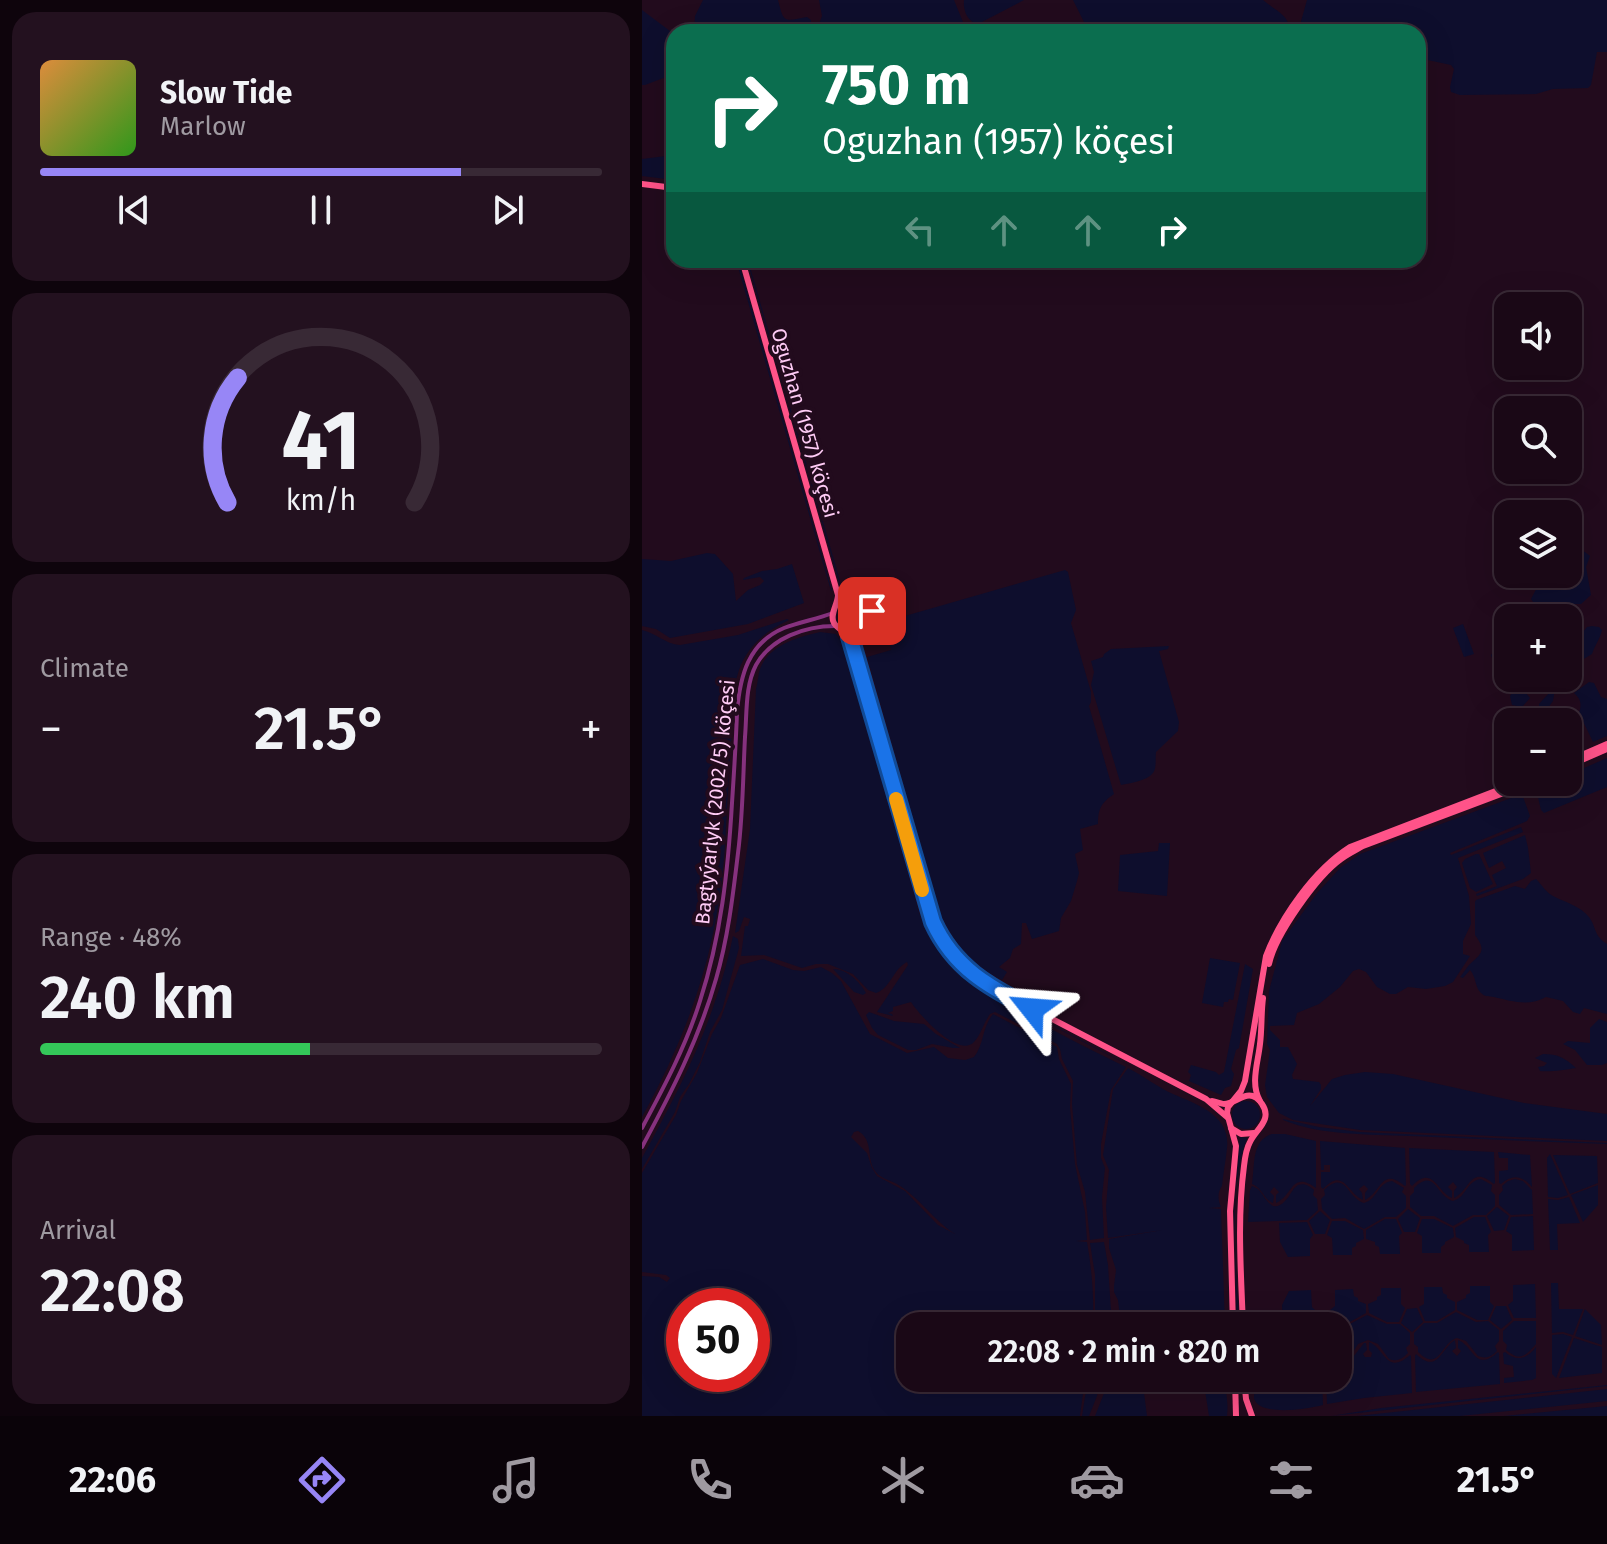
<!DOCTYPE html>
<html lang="en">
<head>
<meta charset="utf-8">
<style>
	body { margin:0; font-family:"Fira Sans",sans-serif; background:#23111f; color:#f1f3f6; height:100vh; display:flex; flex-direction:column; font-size:30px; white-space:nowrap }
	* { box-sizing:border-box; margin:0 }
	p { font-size:26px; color:#9f9aa1 }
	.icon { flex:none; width:44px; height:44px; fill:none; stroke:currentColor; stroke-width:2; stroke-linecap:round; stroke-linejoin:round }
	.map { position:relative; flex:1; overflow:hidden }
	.sheet { display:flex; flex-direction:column; gap:12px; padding:12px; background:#0e040c; width:642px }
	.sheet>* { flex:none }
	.guide { position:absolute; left:24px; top:24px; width:760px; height:244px; border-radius:24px; box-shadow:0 8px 32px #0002,0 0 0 2px #382935; background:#0b6e4f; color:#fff; overflow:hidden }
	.controls { position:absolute; left:852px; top:292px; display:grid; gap:16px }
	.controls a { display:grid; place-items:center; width:88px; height:88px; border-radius:16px; background:#1a0816; box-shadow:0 8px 32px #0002,0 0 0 2px #382935; font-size:40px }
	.speed { position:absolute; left:24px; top:1288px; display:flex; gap:16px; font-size:40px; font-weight:700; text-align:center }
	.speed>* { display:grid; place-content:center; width:104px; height:104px; border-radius:50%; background:#1a0816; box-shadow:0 8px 32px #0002,0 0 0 2px #382935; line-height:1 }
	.speed .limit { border:12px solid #d22; background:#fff; color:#111 }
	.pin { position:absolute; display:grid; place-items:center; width:68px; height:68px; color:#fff; margin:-34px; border-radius:16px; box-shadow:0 4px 12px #0006 }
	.me { position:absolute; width:88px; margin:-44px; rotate:298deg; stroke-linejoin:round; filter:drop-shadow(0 0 6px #0008) }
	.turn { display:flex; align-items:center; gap:28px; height:168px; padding:0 24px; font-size:36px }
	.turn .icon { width:104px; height:104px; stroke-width:2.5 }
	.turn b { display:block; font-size:56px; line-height:68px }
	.lanes { display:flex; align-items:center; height:76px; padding:0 24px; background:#0003; justify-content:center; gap:40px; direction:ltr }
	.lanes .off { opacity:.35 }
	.big { font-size:60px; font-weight:600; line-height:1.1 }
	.sheet .tile { flex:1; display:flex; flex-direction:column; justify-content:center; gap:12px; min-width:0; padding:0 28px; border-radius:24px; background:#23111f }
	.sheet .dial { align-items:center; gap:0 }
	.dial svg { height:208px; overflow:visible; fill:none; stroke:#382935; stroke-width:7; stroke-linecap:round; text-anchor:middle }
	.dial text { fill:#f1f3f6; stroke:none }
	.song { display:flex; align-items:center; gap:24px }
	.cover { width:96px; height:96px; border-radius:12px; background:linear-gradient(135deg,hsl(30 70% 55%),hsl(110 70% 35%)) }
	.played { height:8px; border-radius:4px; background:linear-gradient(90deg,#9786f6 75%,#382935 75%) }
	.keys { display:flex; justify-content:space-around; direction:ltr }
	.heat { display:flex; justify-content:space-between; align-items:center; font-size:44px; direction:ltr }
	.charge { height:12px; border-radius:6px; background:linear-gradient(90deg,#34c759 48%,#382935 0) }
	.trip { position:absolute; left:254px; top:1312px; width:456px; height:80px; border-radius:24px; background:#1a0816; box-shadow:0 8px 32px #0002,0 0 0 2px #382935; font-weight:600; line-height:80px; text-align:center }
	.tabs { display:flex; height:128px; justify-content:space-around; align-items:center; background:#0a0309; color:#9f9aa1 }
	.tabs .icon { width:56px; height:56px }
	.tabs .current { color:#9786f6 }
	.tabs b { font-size:36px; color:#f1f3f6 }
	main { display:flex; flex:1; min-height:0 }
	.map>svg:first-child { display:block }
</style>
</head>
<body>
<main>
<section class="sheet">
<div class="tile">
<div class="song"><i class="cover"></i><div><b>Slow Tide</b><p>Marlow</p></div></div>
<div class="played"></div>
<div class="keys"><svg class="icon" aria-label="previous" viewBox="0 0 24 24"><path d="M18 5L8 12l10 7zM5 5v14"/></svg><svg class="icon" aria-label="pause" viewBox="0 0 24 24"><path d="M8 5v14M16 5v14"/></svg><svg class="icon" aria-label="next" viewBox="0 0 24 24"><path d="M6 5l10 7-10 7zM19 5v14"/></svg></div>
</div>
<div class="tile dial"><svg viewBox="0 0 100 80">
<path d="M14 69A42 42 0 1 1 86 69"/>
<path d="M14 69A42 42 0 0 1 18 21" stroke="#9786f6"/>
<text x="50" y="56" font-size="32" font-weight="700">41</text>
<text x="50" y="72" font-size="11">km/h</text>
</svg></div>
<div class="tile"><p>Climate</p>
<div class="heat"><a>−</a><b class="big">21.5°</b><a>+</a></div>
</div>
<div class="tile"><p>Range · 48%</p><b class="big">240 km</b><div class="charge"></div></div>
<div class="tile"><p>Arrival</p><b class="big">22:08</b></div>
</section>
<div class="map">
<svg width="965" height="1416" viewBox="0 0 965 1416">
	<rect width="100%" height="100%" fill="#220b1d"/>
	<g fill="#0e0e2d" fill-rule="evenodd">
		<path d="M61 0H136C142 24 142 21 165 17L169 20V32H52L53 16Z"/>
		<path d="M177 0H312L321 22 323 31 174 32 180 16Z"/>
		<path d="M322 0H382L336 24C325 22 321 10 322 0Z"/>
		<path d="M431 0H621C632 10 649 15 647 32H447Z"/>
		<path d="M665 0H965V52H955L949 85 946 88 911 89 894 94 818 95 809 92 808 87 812 69 809 65 776 58V32H656Z"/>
		<path d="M0 10 32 34V74L3 85H0Z"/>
		<path d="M32 155V180L0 176V159Z"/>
		<path d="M94 260H96L190 591H189Z"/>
		<path d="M105 260H106L200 588 199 589Z"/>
		<path d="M931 545 935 546 948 556 944 567 949 595 939 604C924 604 921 606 912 618H902L889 599 902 574H926V551Z"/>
		<path d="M65 553 73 554 91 574 94 601 106 590 118 585 122 581 118 577 101 580 102 578 120 571 135 569 150 564 162 603 106 624 28 638 14 629 0 626V559L29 561Z"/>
		<path d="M423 570 426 572 434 610 429 623 449 692V702L447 706 472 794C459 803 456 809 456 824L438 829 441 850 433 854 437 873 435 881 429 901 419 918 417 931 390 939 384 923H380L379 944 371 949 368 958 357 967 365 972 360 980C329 964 315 947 299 916L225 657 249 650 242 622Z"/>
		<path d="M145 619 147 620C124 631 106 645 97 670 90 690 91 710 90 730 87 769 85 808 83 846 76 948 49 1028 0 1117V630C14 633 23 644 38 645L96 635Z"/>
		<path d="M821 624 832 654 822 657 811 628Z"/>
		<path d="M950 626 957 627 960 630C958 639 953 645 950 654L940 660 938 677 932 682 917 679 914 682 911 701 903 712 897 711V704L909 691 907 689 900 692 898 686 890 685 883 687V692L888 698 880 707 870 705 868 696 881 678H926V632L933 637H937L945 627Z"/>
		<path d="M178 632 194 634 201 644 277 912C301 976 340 993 396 1022 425 1038 455 1053 484 1067L469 1090 459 1144V1158L463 1168 460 1197 462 1238 448 1240 443 1192 435 1165 430 1104 431 1081 420 1059 418 1049 415 1044 353 1012 348 1014C342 1022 339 1035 332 1042 316 1059 276 1013 269 1002L251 1007V1011L246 1013 250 1014 251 1016 235 1012 266 965 265 962C251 969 249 988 234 993L226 990 211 974 186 964H174L160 968 122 955 99 956 103 926H106L108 919 102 917 97 931 93 933 108 829 114 689C116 682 116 675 118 669 127 645 156 637 178 632Z"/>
		<path d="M866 636V672L858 681 849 655Z"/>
		<path d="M214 643 296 919C306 941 321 962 341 976 349 982 361 987 368 993 335 976 310 954 295 920Z"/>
		<path d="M205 646 282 911 290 931 303 952 318 970 333 982 348 992 496 1070C465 1054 433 1038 402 1021 349 994 301 973 281 911Z"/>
		<path d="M527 646 526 649 517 651 537 722 536 731 514 752C513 758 515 768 511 773 505 781 488 783 479 785L449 685 452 672 449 661 461 657 462 654 469 649Z"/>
		<path d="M947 682 952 683 959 697 965 699V736L951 742 937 713C940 705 939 699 932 693Z"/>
		<path d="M965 758V787L902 813 899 810 894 789 909 782H926V775Z"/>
		<path d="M880 794 888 816 885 821 808 853 809 855 879 827 881 832 816 858 827 896 829 924 821 941V954L828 956 811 982 803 986 784 989 766 987 754 994H748L735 987 724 972 717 969 711 971 698 987 677 1004 655 1013 652 1025 628 1026V1030L638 1040V1047H646L655 1064 650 1075 651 1079 677 1082 679 1085V1089L668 1106 690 1079 703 1075 723 1072 751 1074 882 1103 965 1114V1141L718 1130 651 1120 637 1113 625 1097 623 1085 628 1050 625 1044 627 991 640 941 675 893 699 867 718 854Z"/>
		<path d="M883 835 886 848 889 873 881 879 835 896 834 894 855 886 850 875 864 868 860 861 847 868 841 853Z"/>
		<path d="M517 843H528L525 896 476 891 478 855 516 851Z"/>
		<path d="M834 854H837L851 884 834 892 828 888 820 863 823 859Z"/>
		<path d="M894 879C900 885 905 894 913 897 925 903 938 906 947 917 955 928 951 935 965 944V1014L942 1008 938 1014 931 1012 921 1001 904 997C887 1007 869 1001 852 997 847 996 843 997 839 993 833 988 834 976 828 970L821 978 818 977C820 975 825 967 827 965 839 954 845 951 833 935V902L834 900 873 886 883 889 889 881Z"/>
		<path d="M91 936 96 939 97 948 80 1010 68 1032 58 1062 47 1084 38 1097 33 1112 0 1169V1158C41 1083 73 1021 91 936Z"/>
		<path d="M568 958 598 963 591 1000 587 999 586 1002H582L581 1007 560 1003Z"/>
		<path d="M121 959 151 970 162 971 179 967 190 973 199 981 228 1034 265 1053 292 1047 306 1058 323 1060 332 1057C342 1045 340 1027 351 1014L415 1047 417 1059 429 1084 428 1107 433 1164 443 1212 445 1240 434 1241 445 1242C450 1270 452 1297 451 1326H268V1378H443L438 1416H0V1276L17 1277 25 1282 28 1278 24 1275 0 1272V1173L34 1115 39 1101 55 1073 70 1034 79 1018 98 965ZM216 1131C232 1140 224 1158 233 1171 238 1178 247 1180 255 1184 277 1197 292 1221 313 1234L296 1225 263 1191 235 1176 230 1168 225 1153 209 1137 212 1132ZM42 1306H110V1374H42Z"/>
		<path d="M603 964 611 969 597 1048 594 1050 589 1069 592 1074 589 1086 583 1088 579 1095 547 1081 549 1075 546 1072 549 1065 574 1072 577 1075 582 1072Z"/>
		<path d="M191 969C205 969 217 981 224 993L221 995 212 992Z"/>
		<path d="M227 1012 252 1021 282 1024 294 1034 318 1048H311L290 1044 274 1050H266L236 1035 230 1028 224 1015Z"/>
		<path d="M957 1019 965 1022V1063L960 1065H945L933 1050 921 1044 926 1041 948 1043V1028Z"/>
		<path d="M901 1054C916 1054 923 1058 934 1068 923 1070 908 1072 898 1071L896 1067 902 1066 905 1063 893 1058Z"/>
		<path d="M486 1068C502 1076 515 1087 531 1094 554 1104 589 1115 585 1148 584 1160 581 1174 580 1186 575 1192 576 1201 579 1207L567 1208 579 1209 583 1326H479L476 1300 472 1292V1286L474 1270 467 1248V1239L521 1230 466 1238 464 1207 467 1170 461 1155 471 1089Z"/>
		<circle cx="604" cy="1115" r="14"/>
		<path d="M641 1119 677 1127 718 1132 965 1143V1144C899 1142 834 1139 768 1136 727 1134 680 1136 641 1120Z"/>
		<path d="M630 1134H643L674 1141V1188C649 1170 651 1196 634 1203V1195L637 1192 632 1187 628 1192 632 1196 631 1203C621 1199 621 1188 610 1184 613 1166 609 1140 630 1134Z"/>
		<path d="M598 1137 605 1138C585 1190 595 1270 597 1326H595L592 1216Z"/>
		<path d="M678 1141 763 1148 764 1185 763 1186C739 1166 739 1193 723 1200V1193L726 1189 722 1185 717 1189 720 1193 721 1200C705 1193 702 1167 681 1189L679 1187V1172H688V1165H682V1170H679Z"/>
		<path d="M767 1148 852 1152 853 1183 852 1184C828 1164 828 1191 812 1198V1191L815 1187 811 1182 806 1187 810 1191V1198C795 1192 791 1164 770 1186L768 1184Z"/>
		<path d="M856 1152 888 1155 890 1187C880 1175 870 1174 859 1184L857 1183V1171L866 1170V1158H857Z"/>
		<path d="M908 1154 926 1195 916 1198 906 1197 905 1158Z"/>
		<path d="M911 1155 955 1156 956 1183 928 1194Z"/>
		<path d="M839 1179 850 1185 849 1191 853 1195V1206L844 1215H831L811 1226 792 1216H779L768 1207V1196L772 1192V1188C793 1167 794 1196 811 1201 825 1197 824 1181 839 1179Z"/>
		<path d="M873 1179 881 1181 890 1190 891 1214 869 1215 857 1205V1195L861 1190 860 1186 866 1181Z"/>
		<path d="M750 1181 762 1188 760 1192 764 1196V1208L754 1217H743L722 1229 703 1218 690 1219 680 1209 679 1199 683 1195 682 1190C704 1169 705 1198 722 1203 736 1199 735 1183 750 1181Z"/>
		<path d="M656 1185C663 1183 667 1186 672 1190L671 1195 675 1199 676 1210 665 1220 606 1222 608 1190 610 1186C612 1187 614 1188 616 1189 623 1195 629 1216 643 1201 649 1195 649 1190 656 1185Z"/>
		<path d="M956 1185V1205L941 1222 929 1195Z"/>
		<path d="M927 1197 938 1223 915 1224 916 1250H908L906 1199 916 1200Z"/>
		<path d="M855 1207 867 1216 862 1230 852 1231 845 1216Z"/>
		<path d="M766 1209 778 1218 773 1232H762L756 1219Z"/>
		<path d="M678 1211 688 1220 683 1234H673L667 1221Z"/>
		<path d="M891 1216 892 1250 870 1251V1235L864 1231 869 1217Z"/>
		<path d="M832 1217H843L849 1232 846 1235 847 1252H827V1245L822 1243V1241L814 1237 813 1228Z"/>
		<path d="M743 1219H754L760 1233 757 1236 758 1254H738L737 1247 733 1245V1242L724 1239V1230Z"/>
		<path d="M780 1219H792L811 1228 812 1237 803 1242V1244L799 1247V1253H780V1236L775 1233Z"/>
		<path d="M690 1221H703L721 1230 722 1239 714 1243V1246L710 1248V1255H691L690 1238 685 1235Z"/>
		<path d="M665 1222 671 1235 668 1239V1256L646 1257 638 1242 637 1223Z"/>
		<path d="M462 1242 466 1265 470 1326H453V1275L448 1243Z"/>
		<path d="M909 1283H916L917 1309H941L931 1335 921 1332 910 1333Z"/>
		<path d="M893 1284 894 1318H872L866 1305 871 1301V1285Z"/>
		<path d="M828 1286H848V1302L852 1306 846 1320H835L815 1310V1302L824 1298V1295L828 1293Z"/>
		<path d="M782 1287H800L801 1293 805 1295V1298L813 1302V1310L795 1321H783L777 1307 782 1304Z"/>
		<path d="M739 1288H759V1304L763 1308 757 1322H745L727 1313 726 1304 735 1300V1297L739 1295Z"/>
		<path d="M711 1289 712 1296 716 1298V1301L724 1304V1313L706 1323H694L688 1310 693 1306V1290Z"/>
		<path d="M669 1290 670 1307 673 1310 669 1324 641 1325 640 1305 647 1291Z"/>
		<path d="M854 1306H864L870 1320 859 1329 848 1320Z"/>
		<path d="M775 1308 781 1322 770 1332 759 1323 765 1309Z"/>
		<path d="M943 1309 959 1325 960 1345 933 1336Z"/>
		<path d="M675 1311H686L692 1324 689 1326H671Z"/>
		<path d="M814 1312 834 1322 846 1321 857 1330V1341L853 1346 855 1351C849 1357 844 1359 836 1356L824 1341 815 1338C798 1343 798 1373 776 1352V1347L772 1344V1333L782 1323H795Z"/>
		<path d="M725 1315 745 1324H758L768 1333V1344L764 1348 766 1353C760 1359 755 1362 747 1359L736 1344 726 1340 716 1344 707 1359 696 1361V1326H693L706 1325Z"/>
		<path d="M872 1321H894V1344C883 1356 879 1362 864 1350L865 1345 861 1341V1331Z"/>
		<path d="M921 1334 930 1337 914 1378 910 1374V1335Z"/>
		<path d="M932 1338 960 1347V1373L917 1378Z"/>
		<path d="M813 1340 814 1348 810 1351 815 1356 819 1351 816 1348V1340C832 1346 833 1373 856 1352L857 1353 858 1384 774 1392 773 1356 774 1354C796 1375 799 1348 813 1340Z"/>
		<path d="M727 1342C743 1348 744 1376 768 1355L769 1356 770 1393 722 1398 685 1404 684 1378 688 1380 696 1378V1363L708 1361 722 1343H724L725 1350 721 1354 723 1357H729L730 1353 727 1350Z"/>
		<path d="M894 1347V1378L890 1380 862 1383V1378L872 1377 871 1366 862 1364 861 1353 863 1352C875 1362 885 1359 894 1347Z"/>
		<path d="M446 1378H457L455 1396 447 1416H440Z"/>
		<path d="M468 1378H541L501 1385 505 1416H453Z"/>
		<path d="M561 1378H583C583 1391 587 1403 585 1416H567Z"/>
		<path d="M613 1378H680L681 1405C661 1410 616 1416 612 1398 612 1392 613 1384 613 1378Z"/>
		<path d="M965 1385V1386L689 1416 739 1408Z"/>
		<path d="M965 1389V1401L818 1416H715Z"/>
		<path d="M965 1406V1416H862Z"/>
	</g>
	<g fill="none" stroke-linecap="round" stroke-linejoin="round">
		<g stroke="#86317e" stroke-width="4">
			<path d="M0 1128C22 1087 44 1046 58 1001 79 936 86 871 90 803 92 773 94 742 95 712 98 676 106 643 142 628 158 622 175 619 191 613"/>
			<path d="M0 1147C29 1093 57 1039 74 979 86 938 91 895 96 853 101 815 101 775 103 737 105 713 103 686 114 665 129 638 163 626 193 626"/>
		</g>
		<g stroke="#ff5389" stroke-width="6">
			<path d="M0 184 32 188"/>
			<path d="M100 260 196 595"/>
			<path d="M213 615 251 606"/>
			<path d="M208 637 213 615 196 595C196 604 187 615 192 623 195 629 203 631 208 637L287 913C298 942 316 963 341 983L564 1099 585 1117"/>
			<path d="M926 761 965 744"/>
			<path d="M926 766 965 749"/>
			<path d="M627 964C633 935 675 876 699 859 706 854 714 850 721 846L891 782"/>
			<path d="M570 1101C572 1101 580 1104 582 1104 595 1104 607 1085 620 1104 631 1120 614 1129 608 1142 604 1149 603 1157 602 1166 595 1219 599 1272 601 1326"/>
			<path d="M618 1101C608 1084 616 1063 618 1044 620 1029 619 1013 621 998"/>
			<path d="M589 1128 599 1134 612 1133"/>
			<path d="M591 1326 588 1211 594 1146 585 1113 586 1107 599 1091 603 1081 624 956C639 917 672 870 708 847L877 782"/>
			<path d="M593 1378 594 1416"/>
			<path d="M602 1378 604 1399 610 1416"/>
		</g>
	</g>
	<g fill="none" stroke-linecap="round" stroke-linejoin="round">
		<defs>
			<path id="route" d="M230 611 213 615 208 637 291 922C312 968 347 987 390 1009"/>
		</defs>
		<use href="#route" stroke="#114b97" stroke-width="20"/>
		<use href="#route" stroke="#1a73e8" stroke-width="14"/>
		<path stroke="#f59e0b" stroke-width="14" d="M254 799 280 890"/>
	</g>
	<g text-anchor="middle" stroke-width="8" stroke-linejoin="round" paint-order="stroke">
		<g font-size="20" fill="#ffccf6" stroke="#220b1d">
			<text transform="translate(163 423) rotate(74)" y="7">Oguzhan (1957) köçesi</text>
			<text transform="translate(73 802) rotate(-84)" y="7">Bagtyýarlyk (2002/5) köçesi</text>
		</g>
	</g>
</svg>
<div class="controls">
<a><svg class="icon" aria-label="sound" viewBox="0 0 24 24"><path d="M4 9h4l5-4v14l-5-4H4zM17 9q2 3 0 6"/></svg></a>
<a><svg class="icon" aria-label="search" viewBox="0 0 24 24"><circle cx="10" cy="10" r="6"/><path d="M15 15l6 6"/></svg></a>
<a><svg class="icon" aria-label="layers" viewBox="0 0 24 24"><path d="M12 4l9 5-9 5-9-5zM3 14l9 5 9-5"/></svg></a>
<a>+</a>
<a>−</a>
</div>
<div class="speed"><div class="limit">50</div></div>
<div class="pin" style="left:230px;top:611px;background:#d93025"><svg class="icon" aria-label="arrive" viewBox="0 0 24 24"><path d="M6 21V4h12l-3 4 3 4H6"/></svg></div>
<svg class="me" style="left:390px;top:1009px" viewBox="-20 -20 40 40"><path d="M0-17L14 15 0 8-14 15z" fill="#1a73e8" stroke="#fff" stroke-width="4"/></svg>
<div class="trip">22:08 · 2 min · 820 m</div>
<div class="guide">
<div class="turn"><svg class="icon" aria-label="right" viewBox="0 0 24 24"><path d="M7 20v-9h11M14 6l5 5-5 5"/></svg><div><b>750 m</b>Oguzhan (1957) köçesi</div></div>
<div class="lanes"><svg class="icon off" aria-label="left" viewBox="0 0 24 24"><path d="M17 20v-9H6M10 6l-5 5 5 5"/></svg><svg class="icon off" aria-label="ahead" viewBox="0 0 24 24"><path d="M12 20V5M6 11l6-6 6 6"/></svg><svg class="icon off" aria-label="ahead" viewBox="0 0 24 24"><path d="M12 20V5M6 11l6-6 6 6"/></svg><svg class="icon" aria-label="right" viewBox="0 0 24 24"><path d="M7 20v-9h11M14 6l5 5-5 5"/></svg></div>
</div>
</div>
</main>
<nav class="tabs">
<b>22:06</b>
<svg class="icon current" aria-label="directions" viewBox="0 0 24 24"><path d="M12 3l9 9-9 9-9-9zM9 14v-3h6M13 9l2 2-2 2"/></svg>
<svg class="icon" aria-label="music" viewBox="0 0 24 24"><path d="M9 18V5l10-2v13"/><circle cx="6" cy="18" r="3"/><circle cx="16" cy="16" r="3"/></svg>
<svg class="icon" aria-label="phone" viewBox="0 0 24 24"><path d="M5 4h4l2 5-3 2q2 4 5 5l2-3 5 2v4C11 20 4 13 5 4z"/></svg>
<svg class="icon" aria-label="climate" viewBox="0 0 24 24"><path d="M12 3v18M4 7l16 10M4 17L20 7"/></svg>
<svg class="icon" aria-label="car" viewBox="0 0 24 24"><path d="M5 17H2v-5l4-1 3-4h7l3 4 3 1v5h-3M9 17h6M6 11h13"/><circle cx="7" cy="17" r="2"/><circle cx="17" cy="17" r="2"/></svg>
<svg class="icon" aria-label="filters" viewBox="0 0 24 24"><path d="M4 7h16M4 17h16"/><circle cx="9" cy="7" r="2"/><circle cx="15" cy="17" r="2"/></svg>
<b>21.5°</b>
</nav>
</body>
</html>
